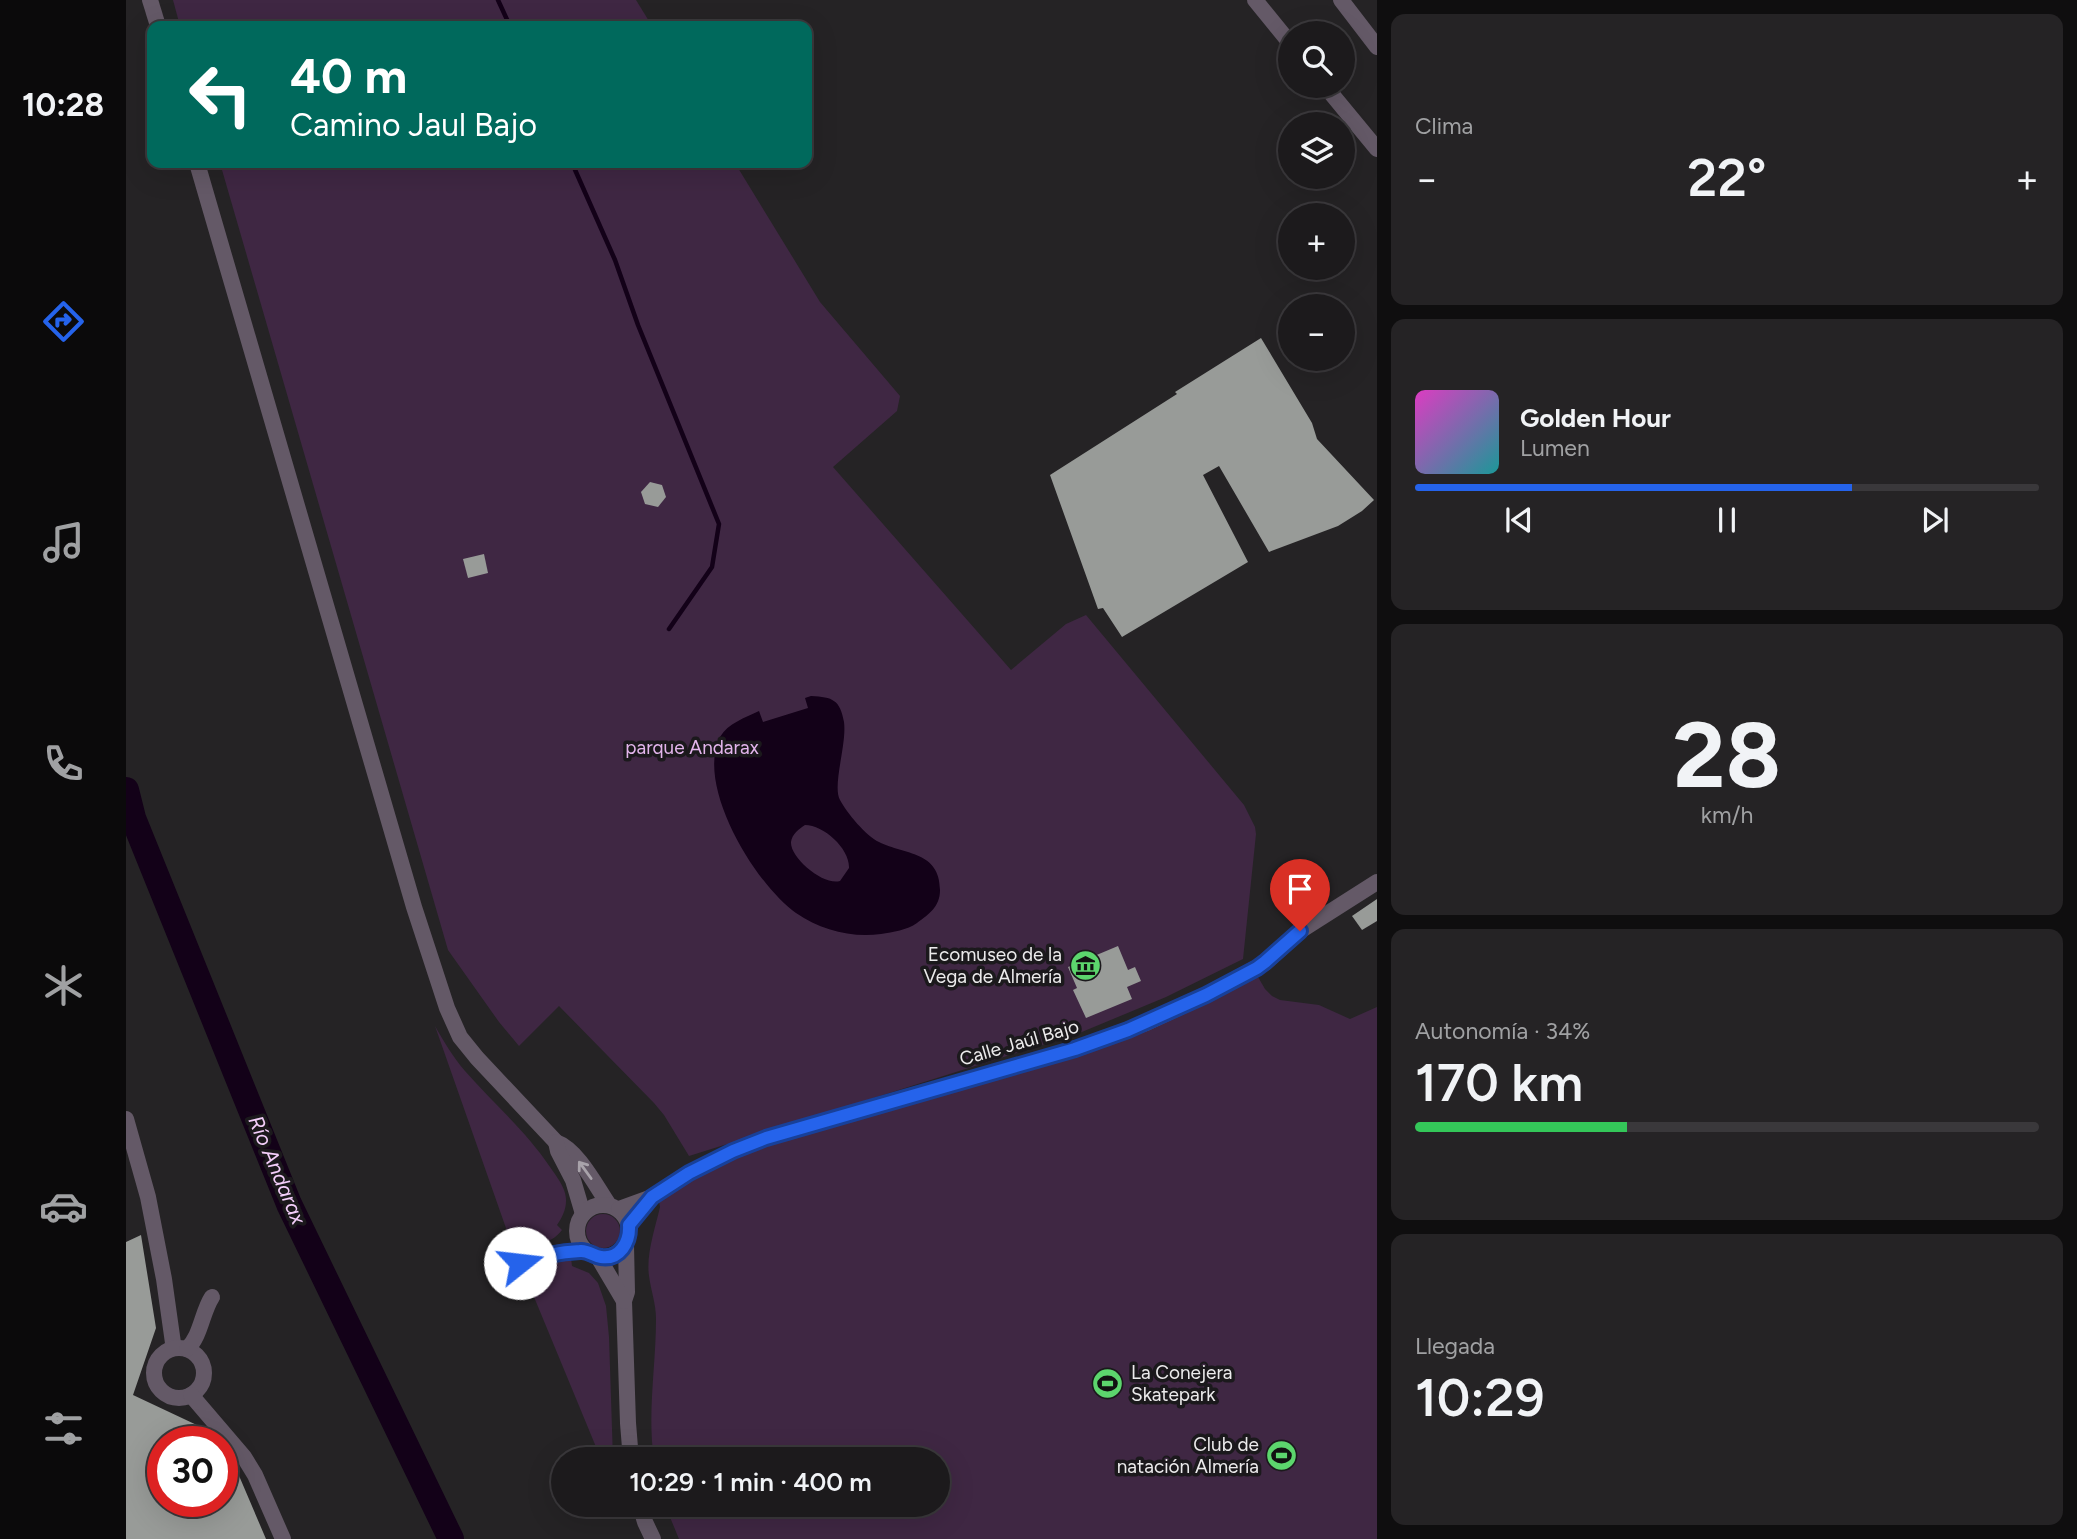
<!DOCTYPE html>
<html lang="es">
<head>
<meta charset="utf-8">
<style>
	body { margin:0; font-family:Figtree,sans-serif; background:#252325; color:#f1f3f6; height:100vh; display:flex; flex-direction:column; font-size:26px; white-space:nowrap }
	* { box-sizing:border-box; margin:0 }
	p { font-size:23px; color:#a0a1a3 }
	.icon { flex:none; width:38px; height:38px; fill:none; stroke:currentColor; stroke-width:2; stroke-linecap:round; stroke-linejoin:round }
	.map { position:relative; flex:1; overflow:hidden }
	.panel { display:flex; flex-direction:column; gap:14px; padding:14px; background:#0f0e0f; width:700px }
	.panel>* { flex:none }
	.top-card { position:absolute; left:21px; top:21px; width:665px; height:147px; border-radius:14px; box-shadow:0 7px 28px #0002,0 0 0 2px #3a383b; background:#00695c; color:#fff; overflow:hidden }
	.tools { position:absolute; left:1152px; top:21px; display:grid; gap:14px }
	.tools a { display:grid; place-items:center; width:77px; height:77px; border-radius:50%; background:#1c1a1c; box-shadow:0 7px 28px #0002,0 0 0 2px #3a383b; font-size:35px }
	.speed { position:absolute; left:21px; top:1426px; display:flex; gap:14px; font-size:35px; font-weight:700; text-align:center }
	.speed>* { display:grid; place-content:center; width:91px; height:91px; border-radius:50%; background:#1c1a1c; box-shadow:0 7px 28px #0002,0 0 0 2px #3a383b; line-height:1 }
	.speed .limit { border:10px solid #d22; background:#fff; color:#111 }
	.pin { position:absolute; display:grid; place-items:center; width:60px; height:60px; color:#fff; margin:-72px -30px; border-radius:50% 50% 50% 0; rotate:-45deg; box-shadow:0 0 7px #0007 }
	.pin .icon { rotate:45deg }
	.me { position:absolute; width:77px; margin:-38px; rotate:74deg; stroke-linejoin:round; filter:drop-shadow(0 0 5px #0008) }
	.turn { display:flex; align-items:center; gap:24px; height:147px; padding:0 28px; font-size:32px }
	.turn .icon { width:91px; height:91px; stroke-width:2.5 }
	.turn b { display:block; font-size:49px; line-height:60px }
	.big { font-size:52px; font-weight:600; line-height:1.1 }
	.panel .tile { flex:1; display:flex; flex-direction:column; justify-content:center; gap:10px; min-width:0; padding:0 24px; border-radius:14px; background:#252325 }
	.panel .dial { align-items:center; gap:0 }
	.dial b { font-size:91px; line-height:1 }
	.song { display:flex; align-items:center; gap:21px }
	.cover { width:84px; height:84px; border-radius:10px; background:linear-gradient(135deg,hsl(310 70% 55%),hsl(180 70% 35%)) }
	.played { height:7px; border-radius:4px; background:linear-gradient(90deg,#2563eb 70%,#3a383b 70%) }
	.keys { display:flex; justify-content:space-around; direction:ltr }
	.heat { display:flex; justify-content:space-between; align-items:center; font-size:38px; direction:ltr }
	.charge { height:10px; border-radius:5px; background:linear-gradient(90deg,#34c759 34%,#3a383b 0) }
	.trip { position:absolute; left:425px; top:1447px; width:399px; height:70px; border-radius:35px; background:#1c1a1c; box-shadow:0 7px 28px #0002,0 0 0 2px #3a383b; font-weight:600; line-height:70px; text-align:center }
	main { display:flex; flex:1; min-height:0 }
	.menu { display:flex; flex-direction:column; width:126px; justify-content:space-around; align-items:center; background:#0b0a0b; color:#a0a1a3 }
	.menu .icon { width:49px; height:49px }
	.menu .current { color:#2563eb }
	.menu b { font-size:32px; color:#f1f3f6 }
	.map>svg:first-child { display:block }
</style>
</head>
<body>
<main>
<nav class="menu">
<b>10:28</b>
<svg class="icon current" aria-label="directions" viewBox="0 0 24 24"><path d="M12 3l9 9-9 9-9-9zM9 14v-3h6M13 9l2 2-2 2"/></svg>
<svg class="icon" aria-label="music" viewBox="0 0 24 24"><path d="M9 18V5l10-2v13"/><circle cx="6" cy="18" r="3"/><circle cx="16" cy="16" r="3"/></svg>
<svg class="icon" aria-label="phone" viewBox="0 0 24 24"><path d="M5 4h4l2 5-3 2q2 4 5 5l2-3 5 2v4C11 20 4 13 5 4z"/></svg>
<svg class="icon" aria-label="climate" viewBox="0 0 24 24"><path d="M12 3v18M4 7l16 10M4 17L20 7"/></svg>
<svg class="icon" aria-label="car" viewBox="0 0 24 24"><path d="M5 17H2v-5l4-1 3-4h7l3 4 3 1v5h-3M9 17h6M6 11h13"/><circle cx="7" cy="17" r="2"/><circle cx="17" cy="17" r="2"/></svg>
<svg class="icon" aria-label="filters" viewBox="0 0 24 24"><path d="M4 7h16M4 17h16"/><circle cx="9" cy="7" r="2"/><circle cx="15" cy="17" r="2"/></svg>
</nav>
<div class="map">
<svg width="1251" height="1539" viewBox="0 0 1251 1539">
	<rect width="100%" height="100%" fill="#252325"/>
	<g fill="#3f2743">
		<path d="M47 0H510L526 26H54Z"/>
		<path d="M94 163H609L694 302 774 396 771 411 707 467 885 670 940 624 960 615 1118 805 1129 827 1130 834 1117 959 1040 997 951 1034 563 1156 538 1115 528 1103 433 1006 393 1046 373 1022 322 950Z"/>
		<path d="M1132 977 1139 989 1146 996 1154 1000 1193 1005 1224 1019 1251 1007V1539H553L539 1505H812V1460H528C521 1413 530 1366 530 1319 530 1304 525 1291 523 1276 520 1254 529 1229 534 1207L533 1201 569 1179 622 1152 1059 1013Z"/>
		<path d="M309 1026C318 1042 327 1057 339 1071 367 1103 400 1131 424 1167 429 1174 435 1182 438 1190 443 1203 438 1215 431 1225L436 1230C424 1246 404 1246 387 1248Z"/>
		<circle cx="477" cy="1231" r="17"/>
		<path d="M445 1258 446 1266 463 1273 472 1283 480 1306 483 1337 487 1459H475L401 1280 424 1263Z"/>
	</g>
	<path fill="#130118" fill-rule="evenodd" d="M685 696C707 697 714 700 718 722 721 744 706 786 714 800 721 813 740 836 753 842 779 855 814 851 814 890 814 907 803 914 791 923 781 930 767 932 755 934 725 938 695 930 670 913 630 885 569 786 594 737 602 723 619 718 633 711L637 722 682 708 679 698ZM679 825C698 825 724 849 723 868L714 881C698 886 664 858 665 842 666 834 673 829 679 825Z"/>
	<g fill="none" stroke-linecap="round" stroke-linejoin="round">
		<g stroke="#130118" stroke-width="4.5">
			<path d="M372 0 384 26"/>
			<path d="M446 163 489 260 512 325 593 524 586 567 543 629"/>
		</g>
		<path stroke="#130118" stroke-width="26" d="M0 790 7 818 163 1204 325 1539"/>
	</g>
	<g fill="#989b98">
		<path d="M1135 338 1186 423 1191 439 1248 500 1236 511 1212 526 1143 552 1093 466 1077 475 1122 562 996 637 977 608 972 609 924 475 1051 394 1049 392Z"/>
		<path d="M524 482 536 485 540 497 532 507 519 504 515 492Z"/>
		<path d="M358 554 362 573 342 578 337 559Z"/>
		<path d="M1251 899V921L1236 930 1226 916Z"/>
		<path d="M992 946 1002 970 1009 967 1015 981 1001 987 1006 999 960 1018 947 990 951 988 942 967Z"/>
		<path d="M15 1235 30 1328 7 1395 75 1427 85 1442H37V1502H96V1470L108 1464 140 1539H0V1242Z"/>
	</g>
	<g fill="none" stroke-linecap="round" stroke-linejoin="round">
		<g stroke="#645967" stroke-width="16">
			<path d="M24 0 32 26"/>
			<path d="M1129 0 1164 43"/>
			<path d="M1215 0 1251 47"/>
			<path d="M1199 86 1251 149"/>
			<path d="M71 163 288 907 321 1008 334 1037 351 1058 430 1142C452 1150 470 1186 483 1205"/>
			<path d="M0 1119 22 1197 38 1279 47 1343 46 1348"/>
			<path d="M430 1142 432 1151 447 1180 457 1214"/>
			<circle cx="477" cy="1231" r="26"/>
			<path d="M493 1209 526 1197 563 1173 607 1151 640 1138 949 1049 1020 1023 1080 995 1139 963 1174 931 1251 882"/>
			<path d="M500 1245 501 1292 498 1301 502 1423 505 1460"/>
			<path d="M472 1257 498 1301"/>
			<path d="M369 1273 421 1254 459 1250"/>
			<circle cx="53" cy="1373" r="25"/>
			<path d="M61 1349C75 1336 76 1312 86 1297"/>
			<path d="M65 1395 118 1457 129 1475 157 1539"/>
			<path d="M514 1505 519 1522 527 1539"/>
		</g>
	</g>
	<defs><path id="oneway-shaft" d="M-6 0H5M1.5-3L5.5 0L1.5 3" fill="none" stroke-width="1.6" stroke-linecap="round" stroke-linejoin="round" transform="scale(1.75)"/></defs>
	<use stroke="#a8a2aa" href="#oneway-shaft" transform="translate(459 1170) rotate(-126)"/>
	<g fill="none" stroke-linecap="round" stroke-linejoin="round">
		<defs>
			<path id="route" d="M394 1263C414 1256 432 1252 454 1251 462 1250 467 1256 475 1257 494 1260 504 1242 503 1225L526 1197 563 1173 607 1151 640 1138 949 1049 1002 1030 1080 995 1131 968 1139 962 1174 931"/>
		</defs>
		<use href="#route" stroke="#184099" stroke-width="18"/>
		<use href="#route" stroke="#2563eb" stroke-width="12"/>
	</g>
	<defs>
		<symbol id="museum-disc" viewBox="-11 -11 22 22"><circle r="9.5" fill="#5cd56d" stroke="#1b191c"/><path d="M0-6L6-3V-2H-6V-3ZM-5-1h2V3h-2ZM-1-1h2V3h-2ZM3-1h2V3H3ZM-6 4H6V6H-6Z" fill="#111"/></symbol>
		<symbol id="stadium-disc" viewBox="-11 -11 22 22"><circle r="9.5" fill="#5cd56d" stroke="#1b191c"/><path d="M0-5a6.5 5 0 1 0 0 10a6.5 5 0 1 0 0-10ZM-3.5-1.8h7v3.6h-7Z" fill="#111"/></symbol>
	</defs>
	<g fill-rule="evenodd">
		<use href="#museum-disc" x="942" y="948" width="35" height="35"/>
		<use href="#stadium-disc" x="964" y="1366" width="35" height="35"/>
		<use href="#stadium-disc" x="1138" y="1438" width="35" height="35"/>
	</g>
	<g text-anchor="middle" stroke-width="7" stroke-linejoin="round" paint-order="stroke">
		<g font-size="19" fill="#e3b5ec" stroke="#1b191c">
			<text x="566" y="754">parque Andarax</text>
		</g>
		<g font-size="19" fill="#ecebec" stroke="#1b191c" text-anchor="end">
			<text x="936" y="961">Ecomuseo de la<tspan x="936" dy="22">Vega de Almería</tspan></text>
			<text x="1005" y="1379" text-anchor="start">La Conejera<tspan x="1005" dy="22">Skatepark</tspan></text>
			<text x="1133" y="1451">Club de<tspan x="1133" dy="22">natación Almería</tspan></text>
		</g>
		<g font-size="19" fill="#ecebec" stroke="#1b191c">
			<text transform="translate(893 1042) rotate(-16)" y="7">Calle Jaúl Bajo</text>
		</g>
		<g font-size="21" font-style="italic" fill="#f3cefa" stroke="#1b191c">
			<text transform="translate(151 1170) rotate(67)" y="7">Río Andarax</text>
		</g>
	</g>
</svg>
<div class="tools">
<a><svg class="icon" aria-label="search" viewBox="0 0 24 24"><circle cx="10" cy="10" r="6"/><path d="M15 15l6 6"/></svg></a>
<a><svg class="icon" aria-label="layers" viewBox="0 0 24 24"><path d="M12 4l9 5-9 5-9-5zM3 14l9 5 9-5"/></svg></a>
<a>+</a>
<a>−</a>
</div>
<div class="speed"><div class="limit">30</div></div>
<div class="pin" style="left:1174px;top:931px;background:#d93025"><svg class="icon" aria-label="arrive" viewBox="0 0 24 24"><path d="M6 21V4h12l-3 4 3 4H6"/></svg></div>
<svg class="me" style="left:394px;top:1263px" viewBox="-20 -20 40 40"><circle r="19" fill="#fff"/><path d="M0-13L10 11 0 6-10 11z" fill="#2563eb"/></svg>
<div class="trip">10:29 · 1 min · 400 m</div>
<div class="top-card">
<div class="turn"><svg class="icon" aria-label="left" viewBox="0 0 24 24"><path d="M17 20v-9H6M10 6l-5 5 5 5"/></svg><div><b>40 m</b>Camino Jaul Bajo</div></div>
</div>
</div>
<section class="panel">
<div class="tile"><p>Clima</p>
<div class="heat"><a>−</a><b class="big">22°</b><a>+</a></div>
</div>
<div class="tile">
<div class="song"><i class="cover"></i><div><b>Golden Hour</b><p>Lumen</p></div></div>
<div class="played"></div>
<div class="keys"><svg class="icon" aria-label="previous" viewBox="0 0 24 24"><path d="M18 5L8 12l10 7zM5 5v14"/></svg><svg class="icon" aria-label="pause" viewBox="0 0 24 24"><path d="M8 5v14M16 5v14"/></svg><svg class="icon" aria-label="next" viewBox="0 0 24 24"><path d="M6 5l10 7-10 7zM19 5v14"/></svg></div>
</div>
<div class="tile dial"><b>28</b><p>km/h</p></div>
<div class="tile"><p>Autonomía · 34%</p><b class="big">170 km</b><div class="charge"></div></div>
<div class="tile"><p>Llegada</p><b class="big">10:29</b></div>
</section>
</main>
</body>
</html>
